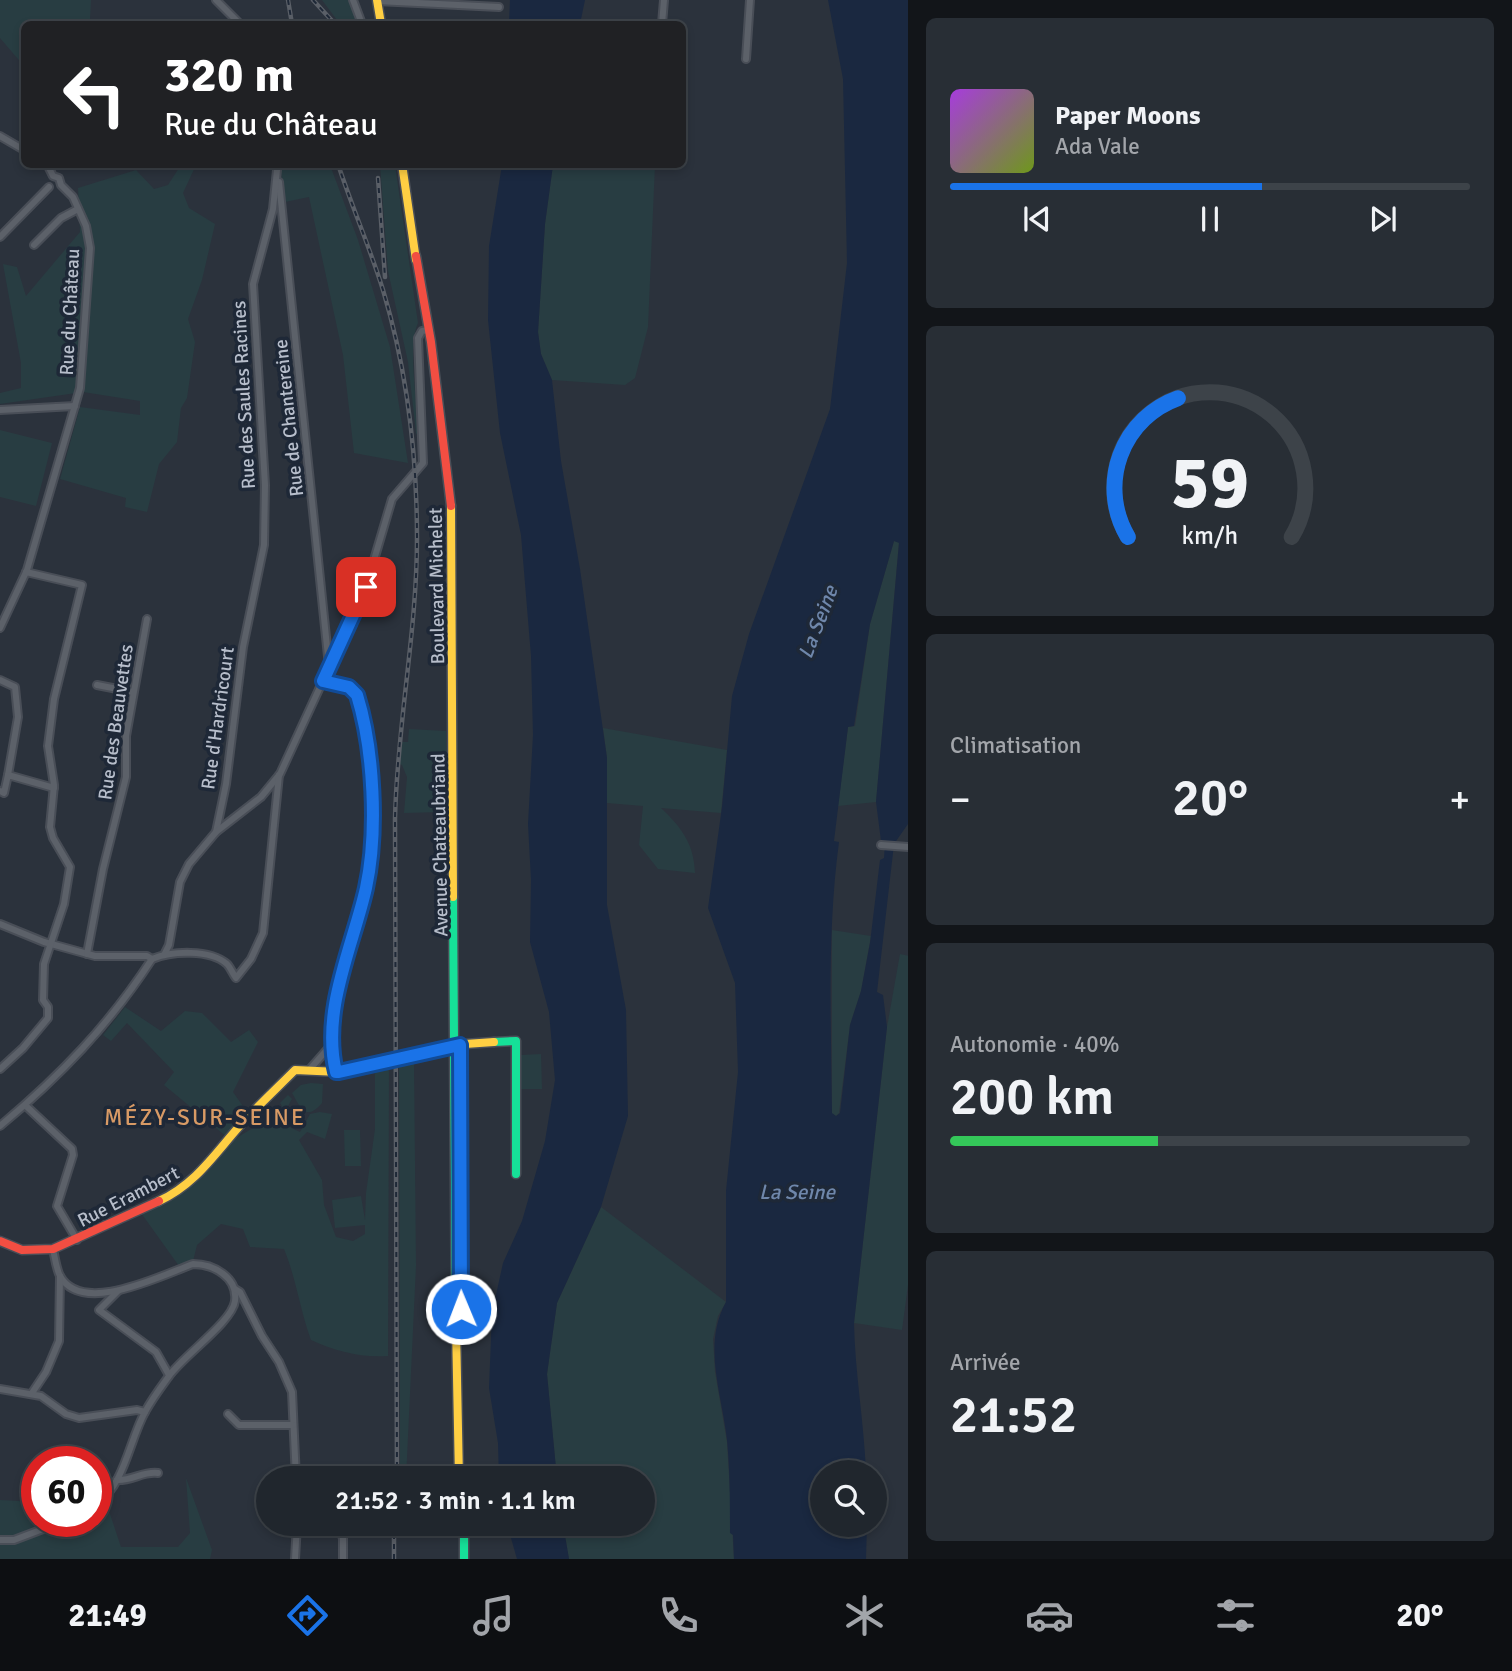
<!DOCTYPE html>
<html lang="fr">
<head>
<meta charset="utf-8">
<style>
	body { margin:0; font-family:Signika,sans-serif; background:#282e35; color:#f1f3f6; height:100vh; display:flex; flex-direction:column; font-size:26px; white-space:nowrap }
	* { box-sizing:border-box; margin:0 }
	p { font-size:23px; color:#a2a5aa }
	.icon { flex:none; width:38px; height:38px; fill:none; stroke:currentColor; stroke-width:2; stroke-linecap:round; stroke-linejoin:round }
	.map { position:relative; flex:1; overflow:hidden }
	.panel { display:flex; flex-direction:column; gap:18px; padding:18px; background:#121519; width:604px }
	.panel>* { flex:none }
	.banner { position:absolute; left:21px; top:21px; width:665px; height:147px; border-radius:10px; box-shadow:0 4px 10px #0003,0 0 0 2px #3d4349; background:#202124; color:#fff; overflow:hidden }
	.fabs { position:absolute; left:810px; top:1460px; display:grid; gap:14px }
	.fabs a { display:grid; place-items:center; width:77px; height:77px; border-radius:50%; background:#20262d; box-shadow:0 4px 10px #0003,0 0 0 2px #3d4349; font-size:35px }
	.speed { position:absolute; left:21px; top:1446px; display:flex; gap:14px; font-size:35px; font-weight:700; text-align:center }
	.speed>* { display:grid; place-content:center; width:91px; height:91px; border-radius:50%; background:#20262d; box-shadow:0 4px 10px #0003,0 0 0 2px #3d4349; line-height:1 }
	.speed .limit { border:10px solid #d22; background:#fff; color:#111 }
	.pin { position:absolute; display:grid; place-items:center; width:60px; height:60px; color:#fff; margin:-30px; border-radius:14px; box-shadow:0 4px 10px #0006 }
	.me { position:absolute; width:77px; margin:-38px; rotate:359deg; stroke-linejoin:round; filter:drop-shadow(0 0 5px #0008) }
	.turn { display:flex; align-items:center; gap:24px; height:147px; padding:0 28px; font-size:32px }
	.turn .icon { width:91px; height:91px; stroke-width:2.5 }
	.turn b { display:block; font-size:49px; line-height:60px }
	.big { font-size:52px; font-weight:600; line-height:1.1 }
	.panel .tile { flex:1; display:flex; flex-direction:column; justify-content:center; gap:10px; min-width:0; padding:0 24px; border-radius:10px; background:#282e35 }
	.panel .dial { align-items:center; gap:0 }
	.dial svg { height:182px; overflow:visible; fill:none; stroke:#3d4349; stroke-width:7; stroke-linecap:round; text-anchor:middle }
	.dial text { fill:#f1f3f6; stroke:none }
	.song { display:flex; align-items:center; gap:21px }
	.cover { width:84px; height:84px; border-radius:10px; background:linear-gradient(135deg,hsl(280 70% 55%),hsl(80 70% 35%)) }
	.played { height:7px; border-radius:4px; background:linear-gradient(90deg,#1a73e8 60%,#3d4349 60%) }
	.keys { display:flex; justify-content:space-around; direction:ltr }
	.heat { display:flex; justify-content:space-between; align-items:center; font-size:38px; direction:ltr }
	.charge { height:10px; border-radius:5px; background:linear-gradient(90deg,#34c759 40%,#3d4349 0) }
	.trip { position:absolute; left:256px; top:1466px; width:399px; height:70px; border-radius:35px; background:#20262d; box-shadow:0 4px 10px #0003,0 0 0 2px #3d4349; font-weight:600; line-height:70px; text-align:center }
	.dock { display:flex; height:112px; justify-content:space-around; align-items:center; background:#0d0f12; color:#a2a5aa }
	.dock .icon { width:49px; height:49px }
	.dock .on { color:#1a73e8 }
	.dock b { font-size:32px; color:#f1f3f6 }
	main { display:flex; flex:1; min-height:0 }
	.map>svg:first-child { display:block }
</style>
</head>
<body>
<main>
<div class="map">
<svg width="909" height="1559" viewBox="0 0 909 1559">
	<rect width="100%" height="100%" fill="#2b323c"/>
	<g fill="#283d42">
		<path d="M0 0H91L90 20 111 22 110 24H24V66L0 38Z"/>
		<path d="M322 0H350L359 24H340Z"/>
		<path d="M178 165H196L183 193 189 208 215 224 202 280 188 319 195 342 187 398 181 408 177 442 159 464 147 512 125 507 126 498 60 479 80 407 140 415V401L83 392 0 404V393L21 388V363L3 264 17 267 26 296 80 232 78 188 136 170 154 189 168 185 179 168Z"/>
		<path d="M280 165H330L358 240 390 347 408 463 354 453 343 355 309 197 285 202Z"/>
		<path d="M380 165H395L418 323C407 345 418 412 420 440L416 433 408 362 388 271Z"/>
		<path d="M553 165H655L648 327 635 378 625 385 552 380 541 354 538 332 545 224Z"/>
		<path d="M0 430 52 443 36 506 0 497Z"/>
		<path d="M894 541 899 542 876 802 838 806 848 727 855 726 870 624Z"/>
		<path d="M603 728 727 750 721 813 661 808C682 828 694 844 695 873L658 869 639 845 643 806 607 803V758Z"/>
		<path d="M409 729 446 731 447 769 442 770V812L404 813 407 777 402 765 399 764 402 742H408Z"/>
		<path d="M832 930 871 936 861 991 850 1025 839 1113 836 1116 832 1114Z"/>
		<path d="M900 954 909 956 908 1285 902 1330 854 1323 887 1027Z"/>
		<path d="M125 1007 161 1031 185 1011 202 1013 231 1042 249 1030 258 1042 233 1092 247 1112 228 1138 164 1085 174 1072 127 1023 111 1041 103 1035Z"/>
		<path d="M541 1054 542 1089H521V1055Z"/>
		<path d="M414 1062 416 1266 406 1479H400L399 1065Z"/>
		<path d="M389 1068 388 1356C361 1358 335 1351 311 1340 300 1310 296 1278 284 1249L250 1247 243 1229 221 1224 197 1245 193 1261 179 1266 141 1213 181 1193 231 1141 258 1125 270 1112 276 1114 282 1106 280 1103 288 1095 292 1099 279 1122 300 1132 310 1114 320 1112 332 1114 325 1139 307 1132 299 1140 322 1180 324 1205 336 1237 353 1241 365 1234V1225L335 1228 332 1200 361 1196 365 1220 366 1193 375 1129V1069Z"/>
		<path d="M311 1083 323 1084 322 1103C305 1123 300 1106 292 1093L301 1085Z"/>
		<path d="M344 1130H360L361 1166H345Z"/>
		<path d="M601 1207 726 1302 718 1316 713 1339 715 1372 727 1442 734 1559H569L563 1524H642V1479H557L547 1374 557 1303Z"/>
		<path d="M186 1478 212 1550 210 1559H0V1500L37 1502V1521H96V1504L107 1505 121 1547H178L190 1533Z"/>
	</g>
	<g fill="#1a2840" fill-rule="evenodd">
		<path d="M510 0H585L580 24H509Z"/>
		<path d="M828 0H908V824L894 844 877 992 883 995 887 1027 854 1323C855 1373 864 1422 866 1472H822V1524H867L866 1559H734L733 1535 730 1533C730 1503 730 1471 727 1440 722 1394 702 1345 726 1302V1191L738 1072 735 983 708 908 722 807 732 696 749 634 830 409 847 263 843 79ZM894 541 899 543 876 802 881 841 885 843 884 858 880 860 870 943 861 991 850 1025 840 1113 836 1116 832 1113C831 1023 827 932 839 842L834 841 848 727 854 726 870 624Z"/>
		<path d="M502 165H553L545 224 538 332 541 354 552 380 561 461 580 569 607 758V905L626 1010 628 1116 601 1207 557 1303 547 1374 557 1479H499L498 1443 489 1388 492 1313 503 1263 522 1221 545 1141 555 1080 549 1012 530 942 531 880 528 824 533 735 531 656 521 535 500 433 488 320 489 246Z"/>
		<path d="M507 1524H563L569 1559H517Z"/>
	</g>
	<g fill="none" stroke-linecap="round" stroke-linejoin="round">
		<defs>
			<g id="street">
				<path d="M216 0 240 24"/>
				<path d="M353 0 362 24"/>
				<path d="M377 1 499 7"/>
				<path d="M662 24 664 0"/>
				<path d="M746 59 750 0"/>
				<path d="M0 136 24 150"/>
				<path d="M279 182 329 666"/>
				<path d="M0 237 49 187"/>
				<path d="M34 245 61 218 78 209"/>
				<path d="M0 410 75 406"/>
				<path d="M0 628 27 570 80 388 90 248 86 226 73 197 61 185 59 178 53 176 47 164"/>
				<path d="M0 680 15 687 18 717 8 775"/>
				<path d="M323 681 349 687 357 695C374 749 378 833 366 888 353 946 321 1010 336 1072"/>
				<path d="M97 685 133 692"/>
				<path d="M0 791 4 793 8 775 54 788"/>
				<path d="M216 832 226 784 243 647 264 545 265 485 253 284 273 209 277 170"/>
				<path d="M881 845 909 847"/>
				<path d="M0 924 44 942 95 956H147L152 959"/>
				<path d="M87 954 103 869 126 777V736L147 619"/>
				<path d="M164 955 169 945 180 882 189 864 216 832 261 797 280 774 366 587 392 499 423 463 418 338 422 331 429 330"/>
				<path d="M152 959C172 951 210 949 227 964 230 967 233 974 236 978L251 959 263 933 279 775"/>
				<path d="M0 1069 23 1048 48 1018V1007L43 1000 44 964 64 904 70 867 53 838 50 827 54 785 48 746 54 699 82 585 26 572"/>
				<path d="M310 1069 332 1044"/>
				<path d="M25 1105 72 1149 73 1155 57 1206 77 1240"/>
				<path d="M0 1126C60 1076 109 1025 152 959"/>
				<path d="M53 1249C55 1258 56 1268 60 1276 82 1316 162 1275 193 1264 213 1264 238 1277 235 1301 232 1322 184 1355 169 1376 161 1387 152 1399 145 1412 129 1441 125 1484 96 1505"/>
				<path d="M235 1289 240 1292 262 1336 279 1362 292 1392 296 1479"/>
				<path d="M118 1291 99 1310 156 1352 169 1375"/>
				<path d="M0 1389 41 1396 66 1414 79 1418 137 1410 145 1412"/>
				<path d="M32 1393 46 1372 59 1341 60 1276"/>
				<path d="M228 1414 239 1425H293"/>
				<path d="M117 1480C132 1481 143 1471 158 1473"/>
				<path d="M337 1524 343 1538V1559"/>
				<path d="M0 1540H14L64 1521"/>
				<path d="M295 1559 297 1524"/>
			</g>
			<g id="fast">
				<path d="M453 897 456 1327"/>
				<path d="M494 1042 516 1041V1174"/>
				<path d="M464 1524V1559"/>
			</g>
			<g id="slow">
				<path d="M377 0 381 24"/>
				<path d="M402 164 416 260"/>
				<path d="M451 506 453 897"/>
				<path d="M159 1201C198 1183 217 1150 245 1120 261 1103 278 1087 295 1070L339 1072 465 1044 494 1042"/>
				<path d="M456 1327 459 1479"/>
			</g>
			<g id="jam">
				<path d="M416 256 431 342 451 506"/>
				<path d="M0 1241 22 1250 53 1249 159 1201"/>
			</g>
		</defs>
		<use href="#street" stroke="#494e57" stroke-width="10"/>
		<use href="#fast" stroke="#494e57" stroke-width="11"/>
		<use href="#slow" stroke="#494e57" stroke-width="11"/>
		<use href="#jam" stroke="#494e57" stroke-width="11"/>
		<use href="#street" stroke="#5c6169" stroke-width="6"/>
		<use href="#fast" stroke="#16e098" stroke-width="8"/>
		<use href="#slow" stroke="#ffcf43" stroke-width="8"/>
		<use href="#jam" stroke="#f24e42" stroke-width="8"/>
		<defs>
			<g id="rail">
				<path d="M288 0 292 24"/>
				<path d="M313 0 335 24"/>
				<path d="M338 164C352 207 370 248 383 290 407 370 417 455 417 538 417 632 397 725 395 819L397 1479"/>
				<path d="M378 178 385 277"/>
				<path d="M394 1524V1559"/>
			</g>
		</defs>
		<use href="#rail" stroke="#5a5f67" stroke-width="4.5"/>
		<use href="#rail" stroke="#1e2837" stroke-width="2" stroke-dasharray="5" stroke-linecap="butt"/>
	</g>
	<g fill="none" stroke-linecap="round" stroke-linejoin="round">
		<defs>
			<path id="route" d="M366 587 323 681 349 687 357 695C374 750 378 832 366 888 353 946 321 1010 336 1072H339L460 1045 461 1309"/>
		</defs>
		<use href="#route" stroke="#114b97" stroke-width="18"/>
		<use href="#route" stroke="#1a73e8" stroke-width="12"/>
	</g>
	<g text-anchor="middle" stroke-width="7" stroke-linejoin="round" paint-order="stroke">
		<g font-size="19" fill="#b7becb" stroke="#1e2837">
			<text transform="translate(69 312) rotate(-87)" y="7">Rue du Château</text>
			<text transform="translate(243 395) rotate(-93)" y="7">Rue des Saules Racines</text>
			<text transform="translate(288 418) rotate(-96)" y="7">Rue de Chantereine</text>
			<text transform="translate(436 586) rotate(-91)" y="7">Boulevard Michelet</text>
			<text transform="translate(217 718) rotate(-82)" y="7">Rue d'Hardricourt</text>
			<text transform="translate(115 722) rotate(-82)" y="7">Rue des Beauvettes</text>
			<text transform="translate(439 845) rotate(-91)" y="7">Avenue Chateaubriand</text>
			<text transform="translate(128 1196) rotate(-27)" y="7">Rue Erambert</text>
		</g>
		<g font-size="21" font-style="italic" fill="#6f87ab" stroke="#1e2837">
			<text transform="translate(818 622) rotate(-69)" y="7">La Seine</text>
			<text x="797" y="1199">La Seine</text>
		</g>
		<g font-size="23" letter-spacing="2" fill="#d89a65" stroke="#1e2837">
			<text x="205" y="1125">MÉZY-SUR-SEINE</text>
		</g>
	</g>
</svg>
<div class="fabs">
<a><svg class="icon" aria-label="search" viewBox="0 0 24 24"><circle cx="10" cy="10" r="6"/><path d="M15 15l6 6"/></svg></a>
</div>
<div class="speed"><div class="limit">60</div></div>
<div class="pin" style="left:366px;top:587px;background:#d93025"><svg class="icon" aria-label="arrive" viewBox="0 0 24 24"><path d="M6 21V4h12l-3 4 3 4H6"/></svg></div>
<svg class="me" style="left:461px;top:1309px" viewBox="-20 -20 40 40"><circle r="17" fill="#1a73e8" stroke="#fff" stroke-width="3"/><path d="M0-11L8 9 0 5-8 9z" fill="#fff"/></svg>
<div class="trip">21:52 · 3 min · 1.1 km</div>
<div class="banner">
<div class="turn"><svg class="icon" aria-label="left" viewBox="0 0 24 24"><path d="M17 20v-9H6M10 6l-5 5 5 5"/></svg><div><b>320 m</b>Rue du Château</div></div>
</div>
</div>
<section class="panel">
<div class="tile">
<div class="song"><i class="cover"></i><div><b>Paper Moons</b><p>Ada Vale</p></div></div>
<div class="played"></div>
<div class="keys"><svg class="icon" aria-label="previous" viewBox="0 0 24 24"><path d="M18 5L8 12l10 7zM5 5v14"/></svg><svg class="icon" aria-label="pause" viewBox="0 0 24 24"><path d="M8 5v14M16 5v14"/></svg><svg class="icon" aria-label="next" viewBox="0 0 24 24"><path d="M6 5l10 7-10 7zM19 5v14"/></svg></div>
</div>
<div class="tile dial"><svg viewBox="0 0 100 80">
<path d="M14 69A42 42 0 1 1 86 69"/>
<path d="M14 69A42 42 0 0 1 36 8" stroke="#1a73e8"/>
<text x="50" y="56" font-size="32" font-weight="700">59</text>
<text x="50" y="72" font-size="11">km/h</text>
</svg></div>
<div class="tile"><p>Climatisation</p>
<div class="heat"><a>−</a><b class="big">20°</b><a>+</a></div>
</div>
<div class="tile"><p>Autonomie · 40%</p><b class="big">200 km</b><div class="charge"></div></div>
<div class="tile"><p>Arrivée</p><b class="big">21:52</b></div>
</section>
</main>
<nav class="dock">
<b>21:49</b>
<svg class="icon on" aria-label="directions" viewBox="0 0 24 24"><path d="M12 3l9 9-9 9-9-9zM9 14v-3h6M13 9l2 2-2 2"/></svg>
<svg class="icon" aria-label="music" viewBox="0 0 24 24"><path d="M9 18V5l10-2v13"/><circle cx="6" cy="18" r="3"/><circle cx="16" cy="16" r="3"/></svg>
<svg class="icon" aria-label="phone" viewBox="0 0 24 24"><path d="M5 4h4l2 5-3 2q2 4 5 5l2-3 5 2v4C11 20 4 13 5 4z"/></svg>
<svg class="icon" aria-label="climate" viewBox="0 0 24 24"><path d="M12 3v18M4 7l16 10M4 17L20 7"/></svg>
<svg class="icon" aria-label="car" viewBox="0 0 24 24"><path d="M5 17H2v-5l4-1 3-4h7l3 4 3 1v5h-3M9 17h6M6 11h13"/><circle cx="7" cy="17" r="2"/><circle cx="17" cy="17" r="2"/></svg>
<svg class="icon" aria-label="filters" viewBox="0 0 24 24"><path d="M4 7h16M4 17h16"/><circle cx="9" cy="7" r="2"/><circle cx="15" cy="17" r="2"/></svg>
<b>20°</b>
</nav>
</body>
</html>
